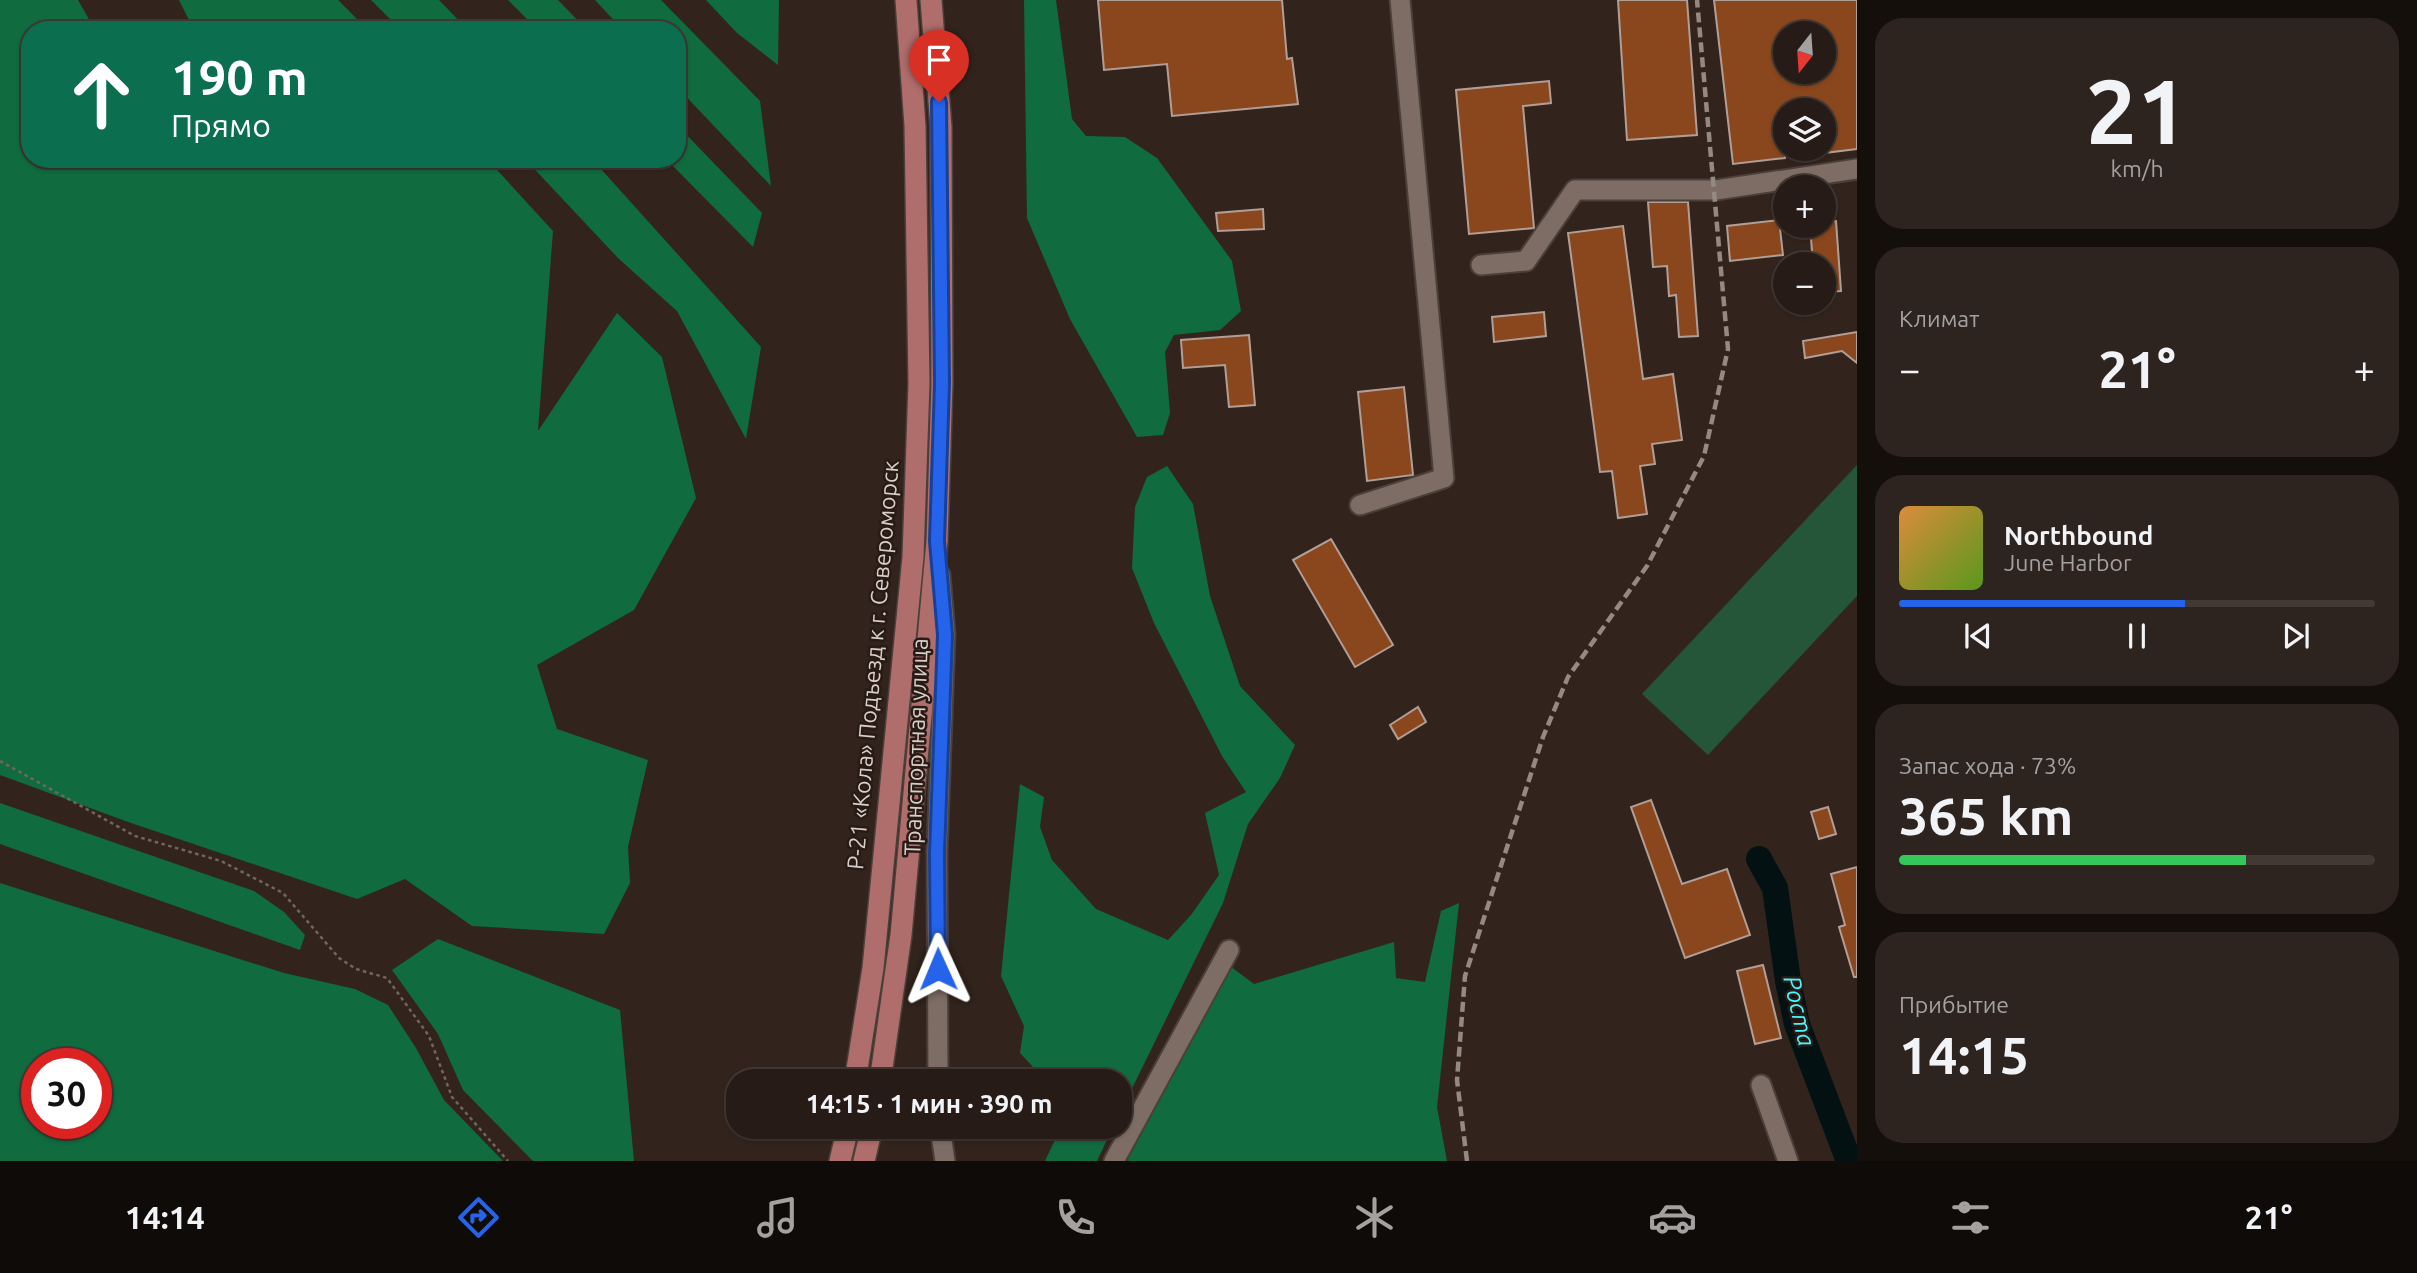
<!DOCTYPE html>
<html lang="ru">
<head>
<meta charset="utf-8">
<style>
	body { margin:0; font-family:Ubuntu,sans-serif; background:#2e241f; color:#f1f3f6; height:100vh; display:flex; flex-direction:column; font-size:26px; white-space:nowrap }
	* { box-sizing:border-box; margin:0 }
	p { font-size:23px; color:#a4a1a1 }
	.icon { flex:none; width:38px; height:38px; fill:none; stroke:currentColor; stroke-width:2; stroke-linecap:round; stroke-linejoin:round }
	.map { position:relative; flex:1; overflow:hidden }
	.side { display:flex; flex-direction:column; gap:18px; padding:18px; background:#150f0c; width:560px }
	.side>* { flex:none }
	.banner { position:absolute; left:21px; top:21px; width:665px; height:147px; border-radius:28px; box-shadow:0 2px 5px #0004,0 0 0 2px #423935; background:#0b6e4f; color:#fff; overflow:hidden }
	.needle { width:46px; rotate:197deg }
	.fabs { position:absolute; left:1773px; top:21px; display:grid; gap:14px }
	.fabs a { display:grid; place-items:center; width:63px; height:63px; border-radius:50%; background:#261b16; box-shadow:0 2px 5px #0004,0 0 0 2px #423935; font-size:35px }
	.speed { position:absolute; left:21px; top:1048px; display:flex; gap:14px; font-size:35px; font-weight:700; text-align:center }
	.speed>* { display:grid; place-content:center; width:91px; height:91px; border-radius:50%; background:#261b16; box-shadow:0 2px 5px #0004,0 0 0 2px #423935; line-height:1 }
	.speed .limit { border:10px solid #d22; background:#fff; color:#111 }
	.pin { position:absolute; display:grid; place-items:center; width:60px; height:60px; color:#fff; margin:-72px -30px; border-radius:50% 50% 50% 0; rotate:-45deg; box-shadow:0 0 7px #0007 }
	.pin .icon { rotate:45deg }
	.me { position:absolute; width:77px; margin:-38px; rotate:359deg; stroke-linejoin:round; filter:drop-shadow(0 0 5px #0008) }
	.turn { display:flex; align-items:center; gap:24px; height:147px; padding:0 35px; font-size:32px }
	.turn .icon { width:91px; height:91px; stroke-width:2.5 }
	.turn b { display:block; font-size:49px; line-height:60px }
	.big { font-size:52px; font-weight:600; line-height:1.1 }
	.side .widget { flex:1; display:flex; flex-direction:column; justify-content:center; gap:10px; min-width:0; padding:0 24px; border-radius:28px; background:#2e241f }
	.side .dial { align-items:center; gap:0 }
	.dial b { font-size:91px; line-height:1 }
	.song { display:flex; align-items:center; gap:21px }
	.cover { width:84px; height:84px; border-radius:10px; background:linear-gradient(135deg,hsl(30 70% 55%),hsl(90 70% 35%)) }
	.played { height:7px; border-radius:4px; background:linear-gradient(90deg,#2563eb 60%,#423935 60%) }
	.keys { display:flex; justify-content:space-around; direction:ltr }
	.heat { display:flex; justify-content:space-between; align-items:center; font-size:38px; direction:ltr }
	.charge { height:10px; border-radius:5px; background:linear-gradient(90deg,#34c759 73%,#423935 0) }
	.trip { position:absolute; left:726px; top:1069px; width:406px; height:70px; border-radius:28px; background:#261b16; box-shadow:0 2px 5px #0004,0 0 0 2px #423935; font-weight:600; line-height:70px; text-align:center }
	.menu { display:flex; height:112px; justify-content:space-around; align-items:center; background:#0f0b09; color:#a4a1a1 }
	.menu .icon { width:49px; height:49px }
	.menu .on { color:#2563eb }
	.menu b { font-size:32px; color:#f1f3f6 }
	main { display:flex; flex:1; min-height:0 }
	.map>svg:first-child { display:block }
</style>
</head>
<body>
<main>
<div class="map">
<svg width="1857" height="1161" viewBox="0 0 1857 1161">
	<rect width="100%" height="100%" fill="#32241d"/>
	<path fill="#25563a" d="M1857 465V596L1708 755 1642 694Z"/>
	<g fill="#106b3f" fill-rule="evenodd">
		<path d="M0 0H78L95 30H30V159H487L553 231 538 431 617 313 662 357 696 498 634 610 537 665 557 729 648 760 628 847 630 883 604 934 472 926 405 879 357 899 131 823 0 775Z"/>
		<path d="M179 0H338L368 30H194Z"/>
		<path d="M371 0H439L468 30H401Z"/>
		<path d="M508 0H558L587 30H538Z"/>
		<path d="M595 0H661L760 101 771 186 677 87V30H623Z"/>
		<path d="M706 0H779L778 65 737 33Z"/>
		<path d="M1024 0H1056L1072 119 1086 136 1125 137 1157 158 1232 261 1241 311 1220 330 1174 335 1165 352 1170 413 1163 435 1137 437 1070 319 1027 218Z"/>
		<path d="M677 125 762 213 753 247 666 159H677Z"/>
		<path d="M525 159H592L761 347 746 439 677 311 618 258Z"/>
		<path d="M1167 466 1193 504 1210 596 1240 686 1295 745 1280 778 1248 824 1223 903 1120 1113V1082L1046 1081 1020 1053 1024 1026 1001 976 1020 784 1044 797 1040 827 1052 860 1096 909 1168 940 1191 915 1219 875 1205 813 1246 792 1222 756 1154 623 1132 568 1135 507 1147 477Z"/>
		<path d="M0 803 254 891 284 912 305 935 300 950 0 844Z"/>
		<path d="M0 883 284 973 355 989 388 1005 416 1048 444 1100 503 1161H0ZM37 1064H96V1124H37Z"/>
		<path d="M1459 903 1437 1107 1447 1161H1127L1230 966 1254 984 1394 942 1396 978 1425 982 1441 911Z"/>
		<path d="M438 939 620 1010 634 1161H533L463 1090 438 1034 392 970Z"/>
		<path d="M1061 1127H1113L1097 1161H1045Z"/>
	</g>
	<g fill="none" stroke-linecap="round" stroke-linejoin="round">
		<path stroke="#031112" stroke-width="26" d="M1759 859 1775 888 1788 981 1797 1024 1849 1161"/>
	</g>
	<g fill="#8a461d" stroke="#b19f97" stroke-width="2" fill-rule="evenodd">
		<path d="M1098 0H1282L1287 59 1292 58 1298 104 1172 116 1167 64 1104 70Z"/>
		<path d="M1618 0H1687L1697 135 1627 140Z"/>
		<path d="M1714 0H1857V149L1824 153V110H1785V158L1733 164ZM1785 33H1824V72H1785Z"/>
		<path d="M1549 81 1551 103 1523 106 1534 228 1469 234 1456 90Z"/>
		<path d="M1648 202H1688L1698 336 1679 337 1676 295 1669 296 1667 266 1653 267Z"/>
		<path d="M1263 209 1264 229 1218 231 1216 213Z"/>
		<path d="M1779 220 1783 255 1730 261 1727 226Z"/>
		<path d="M1836 221 1841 291 1824 292V264H1813L1810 226H1824V222Z"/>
		<path d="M1623 226 1643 379 1673 374 1682 440 1652 444 1655 464 1640 466 1647 514 1618 518 1612 471 1600 472 1568 233Z"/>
		<path d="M1544 312 1546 336 1494 342 1492 317Z"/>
		<path d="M1857 332V363L1842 351 1805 358 1803 341Z"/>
		<path d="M1249 335 1255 405 1229 407 1225 365 1183 368 1181 340Z"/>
		<path d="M1404 387 1413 475 1367 481 1358 392Z"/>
		<path d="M1331 539 1393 645 1355 667 1293 560Z"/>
		<path d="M1418 707 1426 722 1398 739 1390 725Z"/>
		<path d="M1651 800 1682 884 1727 869 1750 935 1685 958 1631 807Z"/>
		<path d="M1828 807 1836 834 1819 839 1811 812Z"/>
		<path d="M1857 867V977H1854L1839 927 1845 925 1831 874Z"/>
		<path d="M1763 965 1781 1038 1755 1044 1737 971Z"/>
	</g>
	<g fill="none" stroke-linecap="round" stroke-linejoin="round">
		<defs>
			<g id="minor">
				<path d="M1481 265 1526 261 1575 190H1716L1857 169"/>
				<path d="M1360 505 1444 478 1400 0"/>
				<path d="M938 1082 937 853 945 634 940 575"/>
				<path d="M1761 1085 1788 1161"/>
				<path d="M940 1127 945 1161"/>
				<path d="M1114 1161 1229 950"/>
			</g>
			<g id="major">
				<path d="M855 1082 873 968 913 557 919 383 915 126 906 0"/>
				<path d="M880 1082 901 935 937 541 942 383 941 127 931 0"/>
				<path d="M840 1161 848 1127"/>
				<path d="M864 1161 872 1127"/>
			</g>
		</defs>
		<use href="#minor" stroke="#4b3f3a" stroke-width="23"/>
		<use href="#major" stroke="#4b3f3a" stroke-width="24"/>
		<path stroke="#726660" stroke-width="2.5" stroke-dasharray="3.5 3.5" stroke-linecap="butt" d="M0 761 135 836 221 861 283 893 339 958 356 969 387 978 429 1036 452 1097 508 1161"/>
		<use href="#minor" stroke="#7d6d64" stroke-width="19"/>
		<use href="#major" stroke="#af6d6b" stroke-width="21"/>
		<path stroke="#948983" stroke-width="4.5" stroke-dasharray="10 5" stroke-linecap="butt" d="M1467 1161 1457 1080 1465 976 1543 737 1568 677 1647 566 1704 456 1728 349 1697 0"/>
	</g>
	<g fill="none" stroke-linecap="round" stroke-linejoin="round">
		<defs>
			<path id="route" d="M938 969 937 853 945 635 937 541 942 383 939 102"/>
		</defs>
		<use href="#route" stroke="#184099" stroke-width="18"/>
		<use href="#route" stroke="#2563eb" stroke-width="12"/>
	</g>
	<g text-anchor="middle" stroke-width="5" stroke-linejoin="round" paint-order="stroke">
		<g font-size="23" fill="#d8cfca" stroke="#281a14">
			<text transform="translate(873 665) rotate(-85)" y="8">Р-21 «Кола» Подъезд к г. Североморск</text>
			<text transform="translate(916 747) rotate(-88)" y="8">Транспортная улица</text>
		</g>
		<g font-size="24" font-style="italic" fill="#47f7fd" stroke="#281a14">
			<text transform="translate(1799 1011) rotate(77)" y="8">Роста</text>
		</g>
	</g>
</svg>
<div class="fabs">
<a><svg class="needle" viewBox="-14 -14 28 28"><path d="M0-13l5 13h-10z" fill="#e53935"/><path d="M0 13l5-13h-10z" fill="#a4a1a1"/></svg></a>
<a><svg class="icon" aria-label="layers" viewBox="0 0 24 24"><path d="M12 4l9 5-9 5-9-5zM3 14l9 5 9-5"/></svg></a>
<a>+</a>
<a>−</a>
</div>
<div class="speed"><div class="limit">30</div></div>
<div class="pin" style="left:939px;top:102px;background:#d93025"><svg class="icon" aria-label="arrive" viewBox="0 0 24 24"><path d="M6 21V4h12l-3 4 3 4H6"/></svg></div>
<svg class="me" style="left:938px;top:969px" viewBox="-20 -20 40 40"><path d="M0-17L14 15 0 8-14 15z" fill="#2563eb" stroke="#fff" stroke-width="4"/></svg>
<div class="trip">14:15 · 1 мин · 390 m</div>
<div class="banner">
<div class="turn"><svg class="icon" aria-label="ahead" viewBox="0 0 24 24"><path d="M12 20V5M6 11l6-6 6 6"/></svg><div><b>190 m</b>Прямо</div></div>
</div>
</div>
<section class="side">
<div class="widget dial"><b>21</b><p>km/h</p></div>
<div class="widget"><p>Климат</p>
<div class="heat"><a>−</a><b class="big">21°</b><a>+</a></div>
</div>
<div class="widget">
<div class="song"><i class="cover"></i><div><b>Northbound</b><p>June Harbor</p></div></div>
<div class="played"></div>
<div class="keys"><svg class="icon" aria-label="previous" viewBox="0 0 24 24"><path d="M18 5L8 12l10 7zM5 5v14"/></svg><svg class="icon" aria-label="pause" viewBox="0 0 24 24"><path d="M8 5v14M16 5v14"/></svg><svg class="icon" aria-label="next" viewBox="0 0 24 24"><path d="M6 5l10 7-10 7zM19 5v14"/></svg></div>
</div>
<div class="widget"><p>Запас хода · 73%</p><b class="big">365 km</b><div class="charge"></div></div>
<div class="widget"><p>Прибытие</p><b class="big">14:15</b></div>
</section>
</main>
<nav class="menu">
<b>14:14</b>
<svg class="icon on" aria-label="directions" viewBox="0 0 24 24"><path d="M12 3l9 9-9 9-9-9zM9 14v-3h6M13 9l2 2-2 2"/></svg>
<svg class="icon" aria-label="music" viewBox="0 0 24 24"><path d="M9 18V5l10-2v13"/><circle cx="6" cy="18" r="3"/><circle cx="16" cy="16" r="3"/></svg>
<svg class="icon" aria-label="phone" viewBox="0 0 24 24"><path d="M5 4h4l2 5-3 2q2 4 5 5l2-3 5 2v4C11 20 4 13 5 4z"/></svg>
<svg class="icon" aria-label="climate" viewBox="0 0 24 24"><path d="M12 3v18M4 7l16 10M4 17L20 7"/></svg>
<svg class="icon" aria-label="car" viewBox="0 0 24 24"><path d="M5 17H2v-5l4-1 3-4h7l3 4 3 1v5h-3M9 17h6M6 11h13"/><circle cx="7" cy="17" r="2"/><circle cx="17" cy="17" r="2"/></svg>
<svg class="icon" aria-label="filters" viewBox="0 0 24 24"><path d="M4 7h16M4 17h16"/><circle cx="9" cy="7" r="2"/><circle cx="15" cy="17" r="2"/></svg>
<b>21°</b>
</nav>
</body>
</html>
